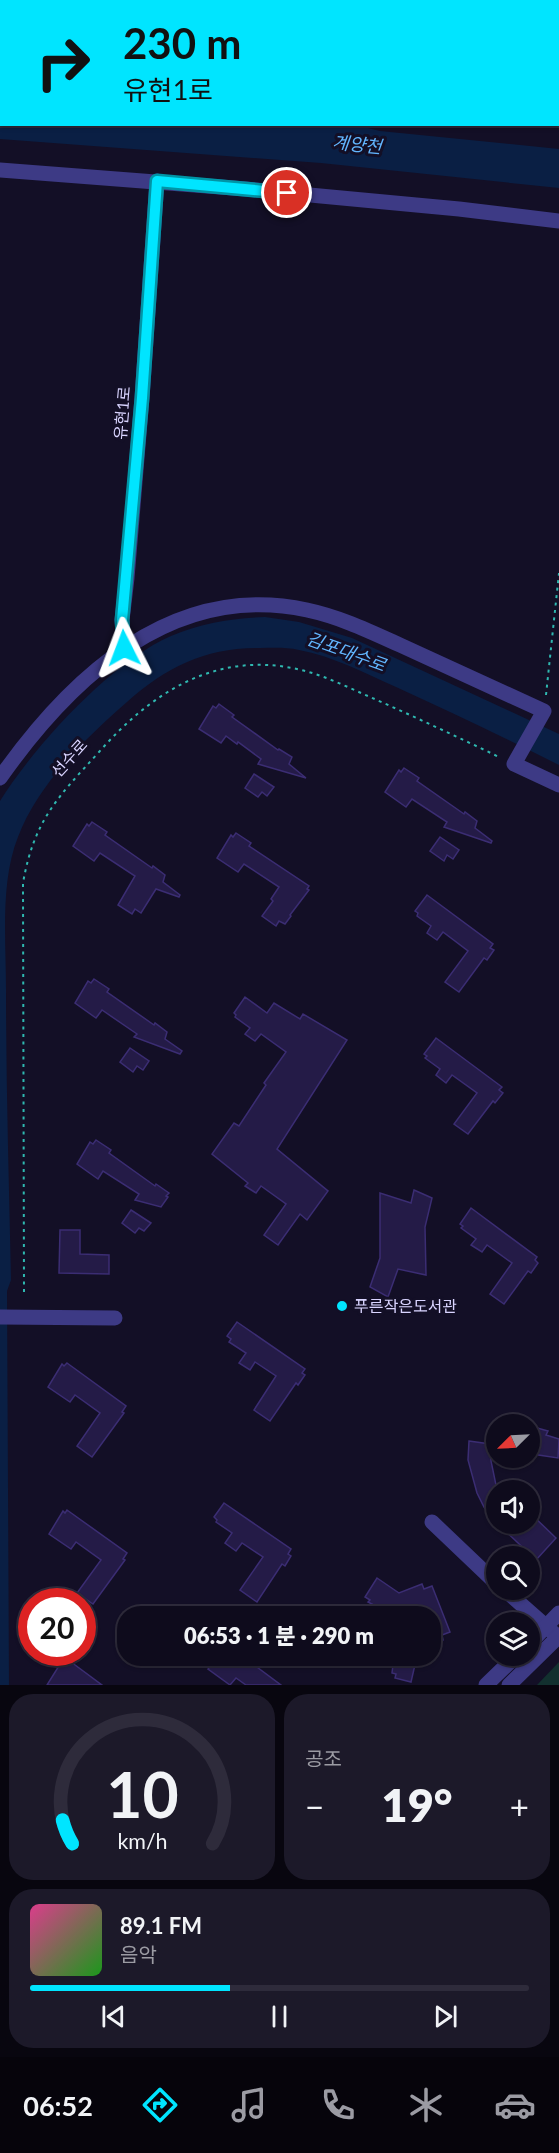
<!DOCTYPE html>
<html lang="ko">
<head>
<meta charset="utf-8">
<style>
	body { margin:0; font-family:Lato,"Noto Sans KR",sans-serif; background:#1c1929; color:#f1f3f6; height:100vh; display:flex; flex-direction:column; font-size:22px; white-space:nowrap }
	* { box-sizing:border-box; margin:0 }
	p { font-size:20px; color:#9b9ba3 }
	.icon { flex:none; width:33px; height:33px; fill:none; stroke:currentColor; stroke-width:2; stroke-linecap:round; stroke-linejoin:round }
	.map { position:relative; height:1685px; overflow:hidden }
	.panel { display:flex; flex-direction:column; gap:9px; padding:9px; background:#08060f; flex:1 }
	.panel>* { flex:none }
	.top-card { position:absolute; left:0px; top:0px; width:560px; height:126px; box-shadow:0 2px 4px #0004,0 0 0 2px #2e2b3b; background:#00e5ff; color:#111; overflow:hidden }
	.needle { width:39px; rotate:246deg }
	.controls { position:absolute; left:486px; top:1414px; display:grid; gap:12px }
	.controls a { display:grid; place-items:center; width:54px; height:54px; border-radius:50%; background:#0e0b1c; box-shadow:0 2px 4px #0004,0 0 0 2px #2e2b3b; font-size:30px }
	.speed { position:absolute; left:18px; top:1588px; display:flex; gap:12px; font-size:30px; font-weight:700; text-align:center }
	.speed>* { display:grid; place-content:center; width:78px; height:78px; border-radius:50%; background:#0e0b1c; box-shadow:0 2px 4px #0004,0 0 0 2px #2e2b3b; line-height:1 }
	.speed .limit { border:9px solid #d22; background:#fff; color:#111 }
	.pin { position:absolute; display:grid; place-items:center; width:51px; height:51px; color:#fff; margin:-26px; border:3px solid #fff; border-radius:50%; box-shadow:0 2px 6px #0007 }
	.me { position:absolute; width:66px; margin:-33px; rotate:357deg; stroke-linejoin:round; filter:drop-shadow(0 0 4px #0008) }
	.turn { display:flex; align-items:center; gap:21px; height:126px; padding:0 24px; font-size:27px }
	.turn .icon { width:78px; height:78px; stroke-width:2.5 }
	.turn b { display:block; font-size:42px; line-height:51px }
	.big { font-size:45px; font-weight:800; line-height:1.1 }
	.panel .tile { flex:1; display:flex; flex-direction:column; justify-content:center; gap:9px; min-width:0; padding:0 21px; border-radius:24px; background:#1c1929 }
	.panel .dial { align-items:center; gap:0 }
	.dial svg { height:156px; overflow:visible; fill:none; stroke:#2e2b3b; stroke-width:7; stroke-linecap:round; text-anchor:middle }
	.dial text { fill:#f1f3f6; stroke:none }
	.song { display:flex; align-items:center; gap:18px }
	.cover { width:72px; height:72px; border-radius:9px; background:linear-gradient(135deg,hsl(330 70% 55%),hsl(120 70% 35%)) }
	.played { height:6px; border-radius:3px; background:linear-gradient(90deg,#00e5ff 40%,#2e2b3b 40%) }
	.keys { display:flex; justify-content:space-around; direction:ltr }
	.heat { display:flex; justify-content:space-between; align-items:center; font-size:33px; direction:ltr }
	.panel .tiles { flex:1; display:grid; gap:9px; grid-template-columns:1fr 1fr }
	.tile:last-child { grid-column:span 2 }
	.trip { position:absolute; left:117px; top:1606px; width:324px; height:60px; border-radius:24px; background:#0e0b1c; box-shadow:0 2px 4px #0004,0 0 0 2px #2e2b3b; font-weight:800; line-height:60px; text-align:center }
	.menu { display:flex; height:96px; justify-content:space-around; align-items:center; background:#06040b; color:#9b9ba3 }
	.menu .icon { width:42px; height:42px }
	.menu .current { color:#00e5ff }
	.menu b { font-size:27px; color:#f1f3f6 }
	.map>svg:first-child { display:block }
</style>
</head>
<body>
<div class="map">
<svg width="559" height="1685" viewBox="0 0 559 1685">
	<rect width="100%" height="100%" fill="#130f26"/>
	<path fill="#12302f" d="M559 1662V1685H537Z"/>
	<g fill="#0a1f44">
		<path d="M0 97 2 124H352L380 131 559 149V188L321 163 0 139Z"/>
		<path d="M265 617 299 622 352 638 559 734V765C505 738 451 712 396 687 365 673 332 656 299 650 286 647 273 648 260 648 205 648 168 666 127 702 85 739 38 784 18 837 0 882 6 942 6 989 6 1086 9 1183 11 1280L7 1291 9 1685H0V801C35 745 111 662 171 636 201 623 232 618 265 617Z"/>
	</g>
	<g fill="#241b47" stroke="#3b2d73" stroke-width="1.5">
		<path d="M219 704 234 715 232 717 278 750 279 749 292 757 289 764 306 778 258 764 261 759 238 742 237 744 226 736 221 743 199 729 213 706 216 708Z"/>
		<path d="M404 768 419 778 417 781 464 814 465 812 477 821 475 828 492 841 491 843 444 827 447 822 412 799 406 807 385 792 399 770 401 772Z"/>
		<path d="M254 774 274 787 267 796 262 792 258 797 245 788Z"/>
		<path d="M92 822 107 832 105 835 152 868 153 866 165 875 163 882 180 895 179 897 156 889 141 913 135 909 132 914 118 905 135 876 100 853 94 861 73 846 87 824 89 826Z"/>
		<path d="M236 833 251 843 249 846 309 886 307 889 309 890 290 915 291 916 285 924 279 921 276 926 262 916 273 901 271 899 279 887 244 864 238 872 217 858 231 835 233 837Z"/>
		<path d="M440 837 459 850 453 859 447 855 444 861 430 851Z"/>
		<path d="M427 895 493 944 490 948 494 950 487 960 484 958 459 992 445 982 468 951 443 932 437 940 427 933 431 926 417 916 418 913 415 911Z"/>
		<path d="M94 979 109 989 107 992 154 1025 155 1023 167 1032 165 1039 182 1051 180 1054 134 1037 137 1034 102 1010 96 1018 75 1003 88 981 91 983Z"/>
		<path d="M245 997 267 1013 274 1003 300 1019 303 1014 347 1040 277 1149 328 1191 307 1220 300 1214 278 1245 264 1235 286 1204 261 1186 256 1193 245 1186 248 1183 212 1154 234 1123 239 1126 266 1085 264 1083 286 1052 261 1034 255 1041 245 1034 250 1028 235 1017 236 1015 234 1013Z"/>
		<path d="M436 1038 502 1087 499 1090 503 1093 495 1103 493 1101 468 1134 454 1124 477 1093 452 1075 446 1083 436 1075 440 1069 425 1058 427 1056 424 1054Z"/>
		<path d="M130 1048 149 1061 143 1070 137 1066 133 1072 120 1062Z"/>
		<path d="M96 1140 111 1150 109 1153 155 1186 156 1184 169 1193 166 1196 168 1197 161 1207 135 1200 139 1194 103 1171 98 1179 77 1164 90 1142 93 1144Z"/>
		<path d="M414 1190 432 1198 425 1227 426 1275 398 1269 388 1297 370 1287 380 1258V1193L411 1203Z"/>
		<path d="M471 1208 537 1257 535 1260 538 1263 531 1273 528 1271 504 1304 490 1294 512 1263 487 1245 482 1252 471 1245 476 1239 461 1228 463 1226 460 1224Z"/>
		<path d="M131 1210 151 1223 144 1231 139 1228 135 1233 122 1223Z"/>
		<path d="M60 1230H80V1254L109 1255V1274L59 1273Z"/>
		<path d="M237 1322 305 1369 302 1373 305 1375 298 1385 296 1383 270 1421 254 1410 276 1376 255 1362 250 1370 239 1363 246 1353 229 1342 231 1339 227 1336Z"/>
		<path d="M67 1363 126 1406 122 1412 124 1413 92 1457 77 1446 100 1413 75 1395 70 1402 48 1387 62 1364 64 1366Z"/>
		<path d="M530 1426 548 1431 546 1435 559 1439 558 1458 532 1454V1451L530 1450Z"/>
		<path d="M469 1441 490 1444 491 1461 496 1485V1522L484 1507 477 1493 468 1460Z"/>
		<path d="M224 1503 291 1549 288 1554 291 1556 285 1566 282 1564 257 1602 240 1590 263 1557 242 1543 236 1551 225 1543 232 1533 216 1522 217 1520 214 1517Z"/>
		<path d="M67 1510 127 1553 123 1559 125 1560 93 1604 77 1593 101 1560 76 1542 71 1549 49 1534 63 1511 65 1513Z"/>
		<path d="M530 1513 556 1538 536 1560 498 1524H530Z"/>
		<path d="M377 1578 399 1593 422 1584 424 1589 432 1586 450 1632 442 1635 443 1640 430 1645V1617H401L389 1609 387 1612 368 1602 370 1600 365 1597Z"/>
		<path d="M218 1656H242L281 1685H246L236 1678 230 1685 208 1669Z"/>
		<path d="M373 1656H417L411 1682 395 1678 396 1674 392 1673 393 1665 372 1660Z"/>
		<path d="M67 1659 102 1685H47L62 1661 64 1663Z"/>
	</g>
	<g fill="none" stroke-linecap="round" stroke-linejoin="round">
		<g stroke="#2fb8b0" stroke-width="2" stroke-dasharray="3 4.5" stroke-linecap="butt">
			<path d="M176 2V0"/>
			<path d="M0 76H2"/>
			<path d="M558 122H559"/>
			<path d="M546 695 559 573"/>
			<path d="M24 1292 23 883C34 820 58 797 99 752 151 693 215 651 297 669 325 675 351 689 377 700 419 719 460 738 501 758"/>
		</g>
		<g stroke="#3d3a85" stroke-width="15">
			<path d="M0 50H2"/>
			<path d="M558 95H559"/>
			<path d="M0 170 246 189 459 209 559 221"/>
			<path d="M124 648 122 620 127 578 142 398 157 181"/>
			<path d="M0 778C71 677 173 581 307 610 340 617 369 631 400 645 448 667 496 689 544 711L514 764 559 785"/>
			<path d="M0 1317 115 1318"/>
			<path d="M432 1522 496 1583"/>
			<path d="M505 1590 558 1637"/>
			<path d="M530 1643 559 1613"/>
			<path d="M486 1685 516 1656"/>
			<path d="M509 1685 559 1636"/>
		</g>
	</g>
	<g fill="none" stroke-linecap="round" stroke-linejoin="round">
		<defs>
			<path id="route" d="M124 648 122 620 142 398 157 181 287 193"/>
		</defs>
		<use href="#route" stroke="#0095a6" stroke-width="15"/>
		<use href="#route" stroke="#00e5ff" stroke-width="10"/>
	</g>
	<circle fill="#00e5ff" stroke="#130f26" stroke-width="2" cx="342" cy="1306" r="6"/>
	<g text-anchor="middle" stroke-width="6" stroke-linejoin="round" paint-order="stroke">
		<g font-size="16" fill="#d9d4ff" stroke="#130f26">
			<text transform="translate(122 413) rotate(-85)" y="6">유현1로</text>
			<text transform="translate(69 758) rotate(-48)" y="6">선수로</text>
		</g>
		<g font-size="16" fill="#d9d4ff" stroke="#130f26" text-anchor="start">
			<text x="354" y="1312">푸른작은도서관</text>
		</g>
		<g font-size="18" font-style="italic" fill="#62b6ff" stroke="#130f26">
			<text transform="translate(357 145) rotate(6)" y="6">계양천</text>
			<text transform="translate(346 652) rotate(20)" y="6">김포대수로</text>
		</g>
	</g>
</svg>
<div class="controls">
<a><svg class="needle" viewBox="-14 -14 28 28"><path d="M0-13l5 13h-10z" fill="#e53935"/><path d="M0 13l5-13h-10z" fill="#9b9ba3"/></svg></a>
<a><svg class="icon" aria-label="sound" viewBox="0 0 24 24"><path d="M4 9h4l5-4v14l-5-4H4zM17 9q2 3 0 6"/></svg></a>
<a><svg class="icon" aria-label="search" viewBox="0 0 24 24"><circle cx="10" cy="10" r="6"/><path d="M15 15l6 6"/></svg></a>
<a><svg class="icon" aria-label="layers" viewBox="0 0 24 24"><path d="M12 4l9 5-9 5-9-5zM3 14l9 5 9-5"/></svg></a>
</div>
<div class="speed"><div class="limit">20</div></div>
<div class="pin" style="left:287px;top:193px;background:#d93025"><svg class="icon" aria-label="arrive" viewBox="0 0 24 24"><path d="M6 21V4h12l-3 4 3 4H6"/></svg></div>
<svg class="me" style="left:124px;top:648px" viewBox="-20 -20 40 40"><path d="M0-17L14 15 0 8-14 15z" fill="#00e5ff" stroke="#fff" stroke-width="4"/></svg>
<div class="trip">06:53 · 1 분 · 290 m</div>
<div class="top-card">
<div class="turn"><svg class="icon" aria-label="right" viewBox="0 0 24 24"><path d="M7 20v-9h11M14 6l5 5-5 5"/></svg><div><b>230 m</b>유현1로</div></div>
</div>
</div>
<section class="panel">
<div class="tiles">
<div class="tile dial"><svg viewBox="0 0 100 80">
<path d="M14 69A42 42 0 1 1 86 69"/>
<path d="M14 69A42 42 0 0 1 9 57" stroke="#00e5ff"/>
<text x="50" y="56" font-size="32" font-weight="700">10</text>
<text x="50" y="72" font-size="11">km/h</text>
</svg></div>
<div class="tile"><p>공조</p>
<div class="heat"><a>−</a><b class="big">19°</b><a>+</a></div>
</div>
<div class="tile">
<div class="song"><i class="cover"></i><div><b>89.1 FM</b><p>음악</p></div></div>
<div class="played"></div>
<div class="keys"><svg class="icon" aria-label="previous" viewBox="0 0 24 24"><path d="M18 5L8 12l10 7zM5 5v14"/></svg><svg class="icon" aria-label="pause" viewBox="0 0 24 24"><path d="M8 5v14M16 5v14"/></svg><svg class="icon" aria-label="next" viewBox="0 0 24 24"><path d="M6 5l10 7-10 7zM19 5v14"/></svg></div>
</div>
</div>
</section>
<nav class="menu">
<b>06:52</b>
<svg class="icon current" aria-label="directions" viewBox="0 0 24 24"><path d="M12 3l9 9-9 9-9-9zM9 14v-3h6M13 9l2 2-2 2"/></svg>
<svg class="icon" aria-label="music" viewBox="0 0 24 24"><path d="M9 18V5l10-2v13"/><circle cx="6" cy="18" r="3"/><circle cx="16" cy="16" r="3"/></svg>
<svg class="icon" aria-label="phone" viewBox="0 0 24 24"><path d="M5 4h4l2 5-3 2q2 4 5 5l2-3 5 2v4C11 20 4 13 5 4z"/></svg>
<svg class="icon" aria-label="climate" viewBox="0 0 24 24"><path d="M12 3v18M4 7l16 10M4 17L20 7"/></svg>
<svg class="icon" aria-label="car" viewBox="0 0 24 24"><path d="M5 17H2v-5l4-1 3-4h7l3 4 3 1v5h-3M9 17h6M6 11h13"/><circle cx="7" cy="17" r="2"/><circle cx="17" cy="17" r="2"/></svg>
</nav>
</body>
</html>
